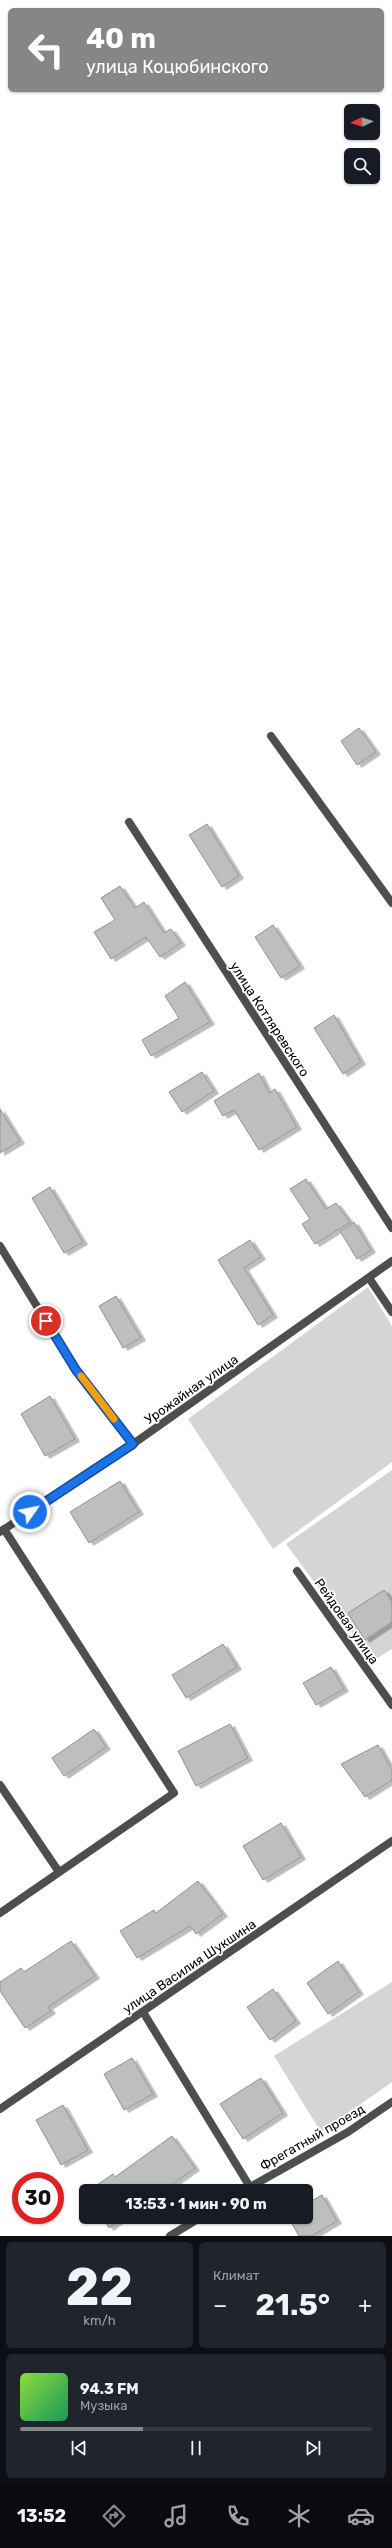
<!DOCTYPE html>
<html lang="ru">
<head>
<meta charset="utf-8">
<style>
	body { margin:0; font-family:Rubik,sans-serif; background:#20242c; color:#f1f3f6; height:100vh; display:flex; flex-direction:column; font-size:15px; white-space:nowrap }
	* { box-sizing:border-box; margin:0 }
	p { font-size:13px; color:#9ea1a6 }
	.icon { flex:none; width:22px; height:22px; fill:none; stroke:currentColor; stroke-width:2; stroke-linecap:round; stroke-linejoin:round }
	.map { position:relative; height:2236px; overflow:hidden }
	.side { display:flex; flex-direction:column; gap:6px; padding:6px; background:#0d0f14; flex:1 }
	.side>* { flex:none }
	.banner { position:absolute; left:8px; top:8px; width:376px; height:84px; border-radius:6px; box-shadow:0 1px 3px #0004; background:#858687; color:#fff; overflow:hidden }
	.needle { width:26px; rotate:266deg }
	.fabs { position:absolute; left:344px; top:104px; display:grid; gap:8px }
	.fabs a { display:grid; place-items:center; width:36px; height:36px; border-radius:6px; background:#171b24; box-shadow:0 1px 3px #0004; font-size:20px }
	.speed { position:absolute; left:12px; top:2172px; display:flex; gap:8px; font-size:20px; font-weight:700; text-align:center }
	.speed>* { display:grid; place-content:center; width:52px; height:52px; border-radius:50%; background:#171b24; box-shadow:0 1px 3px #0004; line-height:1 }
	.speed .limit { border:6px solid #d22; background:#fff; color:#111 }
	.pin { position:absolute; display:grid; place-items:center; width:34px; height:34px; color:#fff; margin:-17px; border:2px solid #fff; border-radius:50%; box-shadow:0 1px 4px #0007 }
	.me { position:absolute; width:44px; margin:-22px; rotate:57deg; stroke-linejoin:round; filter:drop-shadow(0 0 3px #0008) }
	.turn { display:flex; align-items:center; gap:14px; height:84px; padding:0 12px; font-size:18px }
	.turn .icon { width:52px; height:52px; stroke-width:2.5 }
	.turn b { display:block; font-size:28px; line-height:34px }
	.big { font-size:30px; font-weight:700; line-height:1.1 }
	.side .widget { flex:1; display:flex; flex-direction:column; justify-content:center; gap:6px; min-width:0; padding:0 14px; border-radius:6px; background:#20242c }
	.side .dial { align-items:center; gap:0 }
	.dial b { font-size:52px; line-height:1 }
	.song { display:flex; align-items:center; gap:12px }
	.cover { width:48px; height:48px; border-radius:6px; background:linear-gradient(135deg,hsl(90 70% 55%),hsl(150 70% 35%)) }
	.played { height:4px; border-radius:2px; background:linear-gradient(90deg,#858687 35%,#363941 35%) }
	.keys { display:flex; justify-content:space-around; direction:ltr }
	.heat { display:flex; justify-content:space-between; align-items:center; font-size:22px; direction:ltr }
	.side .tiles { flex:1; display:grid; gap:6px; grid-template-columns:1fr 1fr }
	.widget:last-child { grid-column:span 2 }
	.trip { position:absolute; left:79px; top:2184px; width:234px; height:40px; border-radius:6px; background:#171b24; box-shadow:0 1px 3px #0004; font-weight:700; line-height:40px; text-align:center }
	.tab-bar { display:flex; height:64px; justify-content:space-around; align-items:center; background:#090b0e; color:#9ea1a6 }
	.tab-bar .icon { width:28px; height:28px }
	.tab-bar .on { color:#858687 }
	.tab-bar b { font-size:18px; color:#f1f3f6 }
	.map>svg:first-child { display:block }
</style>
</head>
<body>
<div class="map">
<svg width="392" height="2236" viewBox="0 0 392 2236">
	<defs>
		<filter id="shadow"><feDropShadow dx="4.5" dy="2.5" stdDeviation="0" flood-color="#0004"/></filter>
	</defs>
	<rect width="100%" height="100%" fill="#fff"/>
	<g fill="#d5d5d5">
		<path d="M368 1287 392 1326V1462L273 1549 188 1419Z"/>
		<path d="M392 1470V1649L373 1661 286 1544Z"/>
		<path d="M392 1982V2082L321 2132 274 2056Z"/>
	</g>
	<g fill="#bebebe" stroke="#929292" filter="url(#shadow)">
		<path d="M359 728 376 752 357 765 341 741Z"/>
		<path d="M207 824 239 876 222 887 189 835Z"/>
		<path d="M120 886 135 908 144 902 164 933 171 929 181 943 160 957 146 937 111 959 94 932 115 920 101 898Z"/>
		<path d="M273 925 300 966 281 978 255 937Z"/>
		<path d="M185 982 210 1022 151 1056 142 1040 179 1018 165 996Z"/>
		<path d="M334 1015 361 1062 343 1074 314 1028Z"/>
		<path d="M202 1072 214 1091 182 1112 169 1092Z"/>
		<path d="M259 1073 269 1093 275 1089 297 1127 259 1150 234 1110 223 1116 214 1101Z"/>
		<path d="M0 1109 20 1141 0 1153Z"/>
		<path d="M306 1179 326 1209 336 1203 350 1222 315 1244 302 1224 310 1219 290 1189Z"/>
		<path d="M50 1187 83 1242 64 1253 32 1198Z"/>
		<path d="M354 1222 371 1250 357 1259 340 1231Z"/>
		<path d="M250 1240 261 1257 244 1268 273 1315 258 1325 218 1260Z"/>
		<path d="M116 1296 141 1338 123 1348 99 1306Z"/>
		<path d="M50 1396 75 1439 45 1456 21 1414Z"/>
		<path d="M120 1481 139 1512 89 1543 70 1512Z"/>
		<path d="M384 1590 392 1602V1622L365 1640 348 1613Z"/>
		<path d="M223 1644 237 1667 186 1698 172 1675Z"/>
		<path d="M331 1667 344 1689 316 1705 303 1683Z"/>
		<path d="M230 1724 248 1758 196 1786 178 1751Z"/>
		<path d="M94 1729 106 1747 64 1776 52 1758Z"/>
		<path d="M378 1745 392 1770V1780L365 1797 341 1764Z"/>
		<path d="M281 1823 301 1857 263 1880 243 1846Z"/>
		<path d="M198 1881 223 1914 196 1934 190 1926 137 1958 120 1931 154 1910 156 1913Z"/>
		<path d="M71 1941 95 1976 48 2007 51 2011 25 2028 0 1991V1982L21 1968 24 1972Z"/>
		<path d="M338 1961 359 1992 328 2014 307 1983Z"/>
		<path d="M273 1989 296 2021 270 2040 247 2007Z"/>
		<path d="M132 2058 153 2094 124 2110 104 2074Z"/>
		<path d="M261 2078 283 2113 243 2139 220 2104Z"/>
		<path d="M63 2105 88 2150 61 2165 36 2120Z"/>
		<path d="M172 2136 195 2168 163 2191H88L113 2174 115 2177Z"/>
		<path d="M322 2195 337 2221 312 2236H299L288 2217H306V2204Z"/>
		<path d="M102 2217H124L109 2228Z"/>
	</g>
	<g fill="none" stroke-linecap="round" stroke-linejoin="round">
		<g stroke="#4e4e4e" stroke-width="8">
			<path d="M369 1278 392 1312"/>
			<path d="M143 2012 250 2187"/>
		</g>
		<g stroke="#4e4e4e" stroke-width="8">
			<path d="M271 736 392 903"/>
			<path d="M129 822 392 1228"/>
			<path d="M0 1246 76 1370 133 1444"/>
			<path d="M0 1532 133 1444 392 1261"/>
			<path d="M297 1571 392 1705"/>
			<path d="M0 1785 59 1872"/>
			<path d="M0 1913 174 1793 4 1529"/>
			<path d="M0 2109 392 1841"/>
			<path d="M243 2191 348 2132 392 2102"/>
			<path d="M170 2236 201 2217"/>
		</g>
	</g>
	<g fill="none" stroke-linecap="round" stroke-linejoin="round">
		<defs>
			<path id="route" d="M30 1512 133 1444 76 1370 46 1321"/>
		</defs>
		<use href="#route" stroke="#114b97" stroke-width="10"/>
		<use href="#route" stroke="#1a73e8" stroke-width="7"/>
		<path stroke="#f59e0b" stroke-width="7" d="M81 1376 114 1419"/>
	</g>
	<g text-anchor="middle" stroke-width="3.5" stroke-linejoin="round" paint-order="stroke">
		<g font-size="13" fill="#000" stroke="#fff">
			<text transform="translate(270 1019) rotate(57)" y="5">улица Котляревского</text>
			<text transform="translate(191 1389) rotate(-35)" y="5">Урожайная улица</text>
			<text transform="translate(347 1621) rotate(55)" y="5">Рейдовая улица</text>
			<text transform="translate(189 1966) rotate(-34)" y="5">улица Василия Шукшина</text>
			<text transform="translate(312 2137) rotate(-30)" y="5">Фрегатный проезд</text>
		</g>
	</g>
</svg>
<div class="fabs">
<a><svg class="needle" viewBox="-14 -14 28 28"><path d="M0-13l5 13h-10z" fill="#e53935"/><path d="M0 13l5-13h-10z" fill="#9ea1a6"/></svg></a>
<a><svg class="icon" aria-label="search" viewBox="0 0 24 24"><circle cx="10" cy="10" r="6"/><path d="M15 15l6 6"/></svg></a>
</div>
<div class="speed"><div class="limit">30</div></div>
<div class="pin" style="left:46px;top:1321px;background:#d93025"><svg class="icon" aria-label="arrive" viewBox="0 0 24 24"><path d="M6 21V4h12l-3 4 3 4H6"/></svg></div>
<svg class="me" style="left:30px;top:1512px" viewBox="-20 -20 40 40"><circle r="17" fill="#1a73e8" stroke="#fff" stroke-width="3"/><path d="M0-11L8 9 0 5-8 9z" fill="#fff"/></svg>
<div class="trip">13:53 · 1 мин · 90 m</div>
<div class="banner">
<div class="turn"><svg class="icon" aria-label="left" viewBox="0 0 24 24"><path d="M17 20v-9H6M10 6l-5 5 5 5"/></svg><div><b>40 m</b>улица Коцюбинского</div></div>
</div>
</div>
<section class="side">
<div class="tiles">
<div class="widget dial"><b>22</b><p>km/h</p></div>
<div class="widget"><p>Климат</p>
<div class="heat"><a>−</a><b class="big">21.5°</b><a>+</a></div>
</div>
<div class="widget">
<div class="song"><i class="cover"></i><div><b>94.3 FM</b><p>Музыка</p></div></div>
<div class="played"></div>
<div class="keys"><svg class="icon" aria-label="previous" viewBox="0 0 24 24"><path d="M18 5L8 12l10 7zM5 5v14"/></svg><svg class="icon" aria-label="pause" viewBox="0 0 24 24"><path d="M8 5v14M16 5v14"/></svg><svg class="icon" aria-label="next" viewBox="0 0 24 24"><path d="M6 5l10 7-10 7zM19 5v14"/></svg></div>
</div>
</div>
</section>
<nav class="tab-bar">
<b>13:52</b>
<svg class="icon on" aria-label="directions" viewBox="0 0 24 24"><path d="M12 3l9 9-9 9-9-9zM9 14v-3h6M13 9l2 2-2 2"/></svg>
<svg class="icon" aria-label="music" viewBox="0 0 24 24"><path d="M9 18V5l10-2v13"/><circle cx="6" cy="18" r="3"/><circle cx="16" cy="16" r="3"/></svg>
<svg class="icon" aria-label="phone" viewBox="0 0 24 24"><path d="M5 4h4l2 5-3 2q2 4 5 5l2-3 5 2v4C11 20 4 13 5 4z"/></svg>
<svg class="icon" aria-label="climate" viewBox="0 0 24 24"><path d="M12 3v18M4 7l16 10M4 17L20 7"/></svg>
<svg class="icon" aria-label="car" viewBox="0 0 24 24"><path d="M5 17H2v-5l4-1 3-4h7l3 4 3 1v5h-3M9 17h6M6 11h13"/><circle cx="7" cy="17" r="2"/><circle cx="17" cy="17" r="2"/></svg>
</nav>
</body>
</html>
